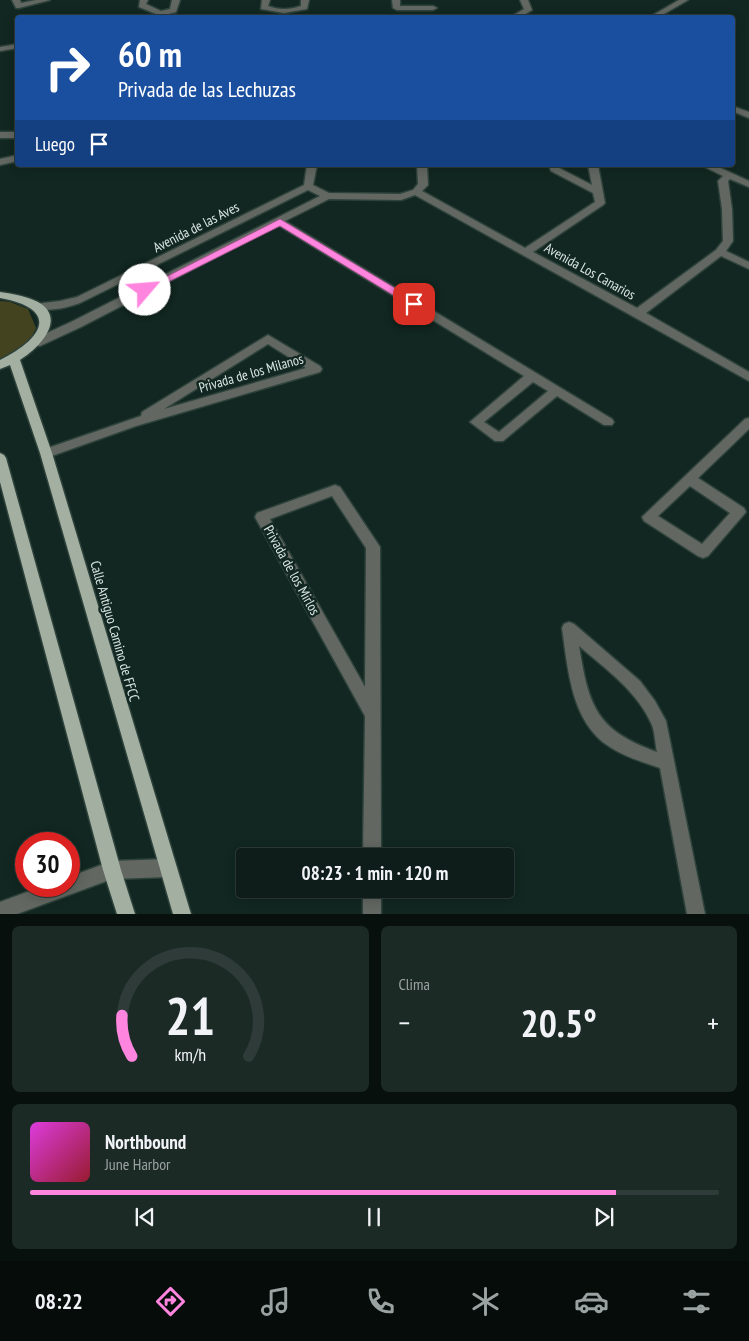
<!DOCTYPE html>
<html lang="es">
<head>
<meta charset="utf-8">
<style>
	body { margin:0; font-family:"PT Sans Narrow",sans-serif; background:#1c2a26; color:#f1f3f6; height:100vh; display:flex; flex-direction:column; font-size:19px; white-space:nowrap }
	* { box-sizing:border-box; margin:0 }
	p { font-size:16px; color:#9ba2a2 }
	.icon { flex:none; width:28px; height:28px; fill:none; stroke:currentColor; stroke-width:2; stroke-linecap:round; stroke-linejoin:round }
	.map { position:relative; height:914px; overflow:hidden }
	.panel { display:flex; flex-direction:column; gap:12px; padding:12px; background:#08100e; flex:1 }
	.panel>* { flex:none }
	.hud { position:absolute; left:15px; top:15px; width:720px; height:152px; border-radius:5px; box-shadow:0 2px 12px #0003,0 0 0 1px #2e3b38; background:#1a4fa0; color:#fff; overflow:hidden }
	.speed { position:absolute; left:15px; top:832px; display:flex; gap:10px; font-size:25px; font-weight:700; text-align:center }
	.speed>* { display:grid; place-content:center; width:65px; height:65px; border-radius:50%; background:#0e1d19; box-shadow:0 2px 12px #0003,0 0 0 1px #2e3b38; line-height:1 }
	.speed .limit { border:8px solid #d22; background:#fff; color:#111 }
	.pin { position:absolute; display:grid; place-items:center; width:42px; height:42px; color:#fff; margin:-21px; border-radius:10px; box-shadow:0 2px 8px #0006 }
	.me { position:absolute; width:55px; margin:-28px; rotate:63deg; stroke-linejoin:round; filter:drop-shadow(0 0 4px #0008) }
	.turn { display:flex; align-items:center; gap:18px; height:105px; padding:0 20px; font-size:22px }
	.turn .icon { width:65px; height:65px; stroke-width:2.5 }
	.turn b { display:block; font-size:35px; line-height:42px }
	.then { display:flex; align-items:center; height:48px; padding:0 20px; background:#0003; gap:10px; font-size:19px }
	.big { font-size:38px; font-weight:800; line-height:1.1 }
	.panel .card { flex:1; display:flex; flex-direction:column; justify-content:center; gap:8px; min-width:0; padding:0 18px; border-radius:8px; background:#1c2a26 }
	.panel .dial { align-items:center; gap:0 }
	.dial svg { height:130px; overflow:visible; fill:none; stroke:#2e3b38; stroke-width:7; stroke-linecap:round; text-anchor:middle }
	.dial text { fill:#f1f3f6; stroke:none }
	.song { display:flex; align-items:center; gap:15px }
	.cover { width:60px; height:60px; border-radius:8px; background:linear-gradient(135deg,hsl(300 70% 55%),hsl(350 70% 35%)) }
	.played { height:5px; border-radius:2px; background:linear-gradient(90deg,#ff85de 85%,#2e3b38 85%) }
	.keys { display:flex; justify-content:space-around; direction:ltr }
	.heat { display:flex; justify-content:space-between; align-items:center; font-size:28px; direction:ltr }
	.panel .tiles { flex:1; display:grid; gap:12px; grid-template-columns:1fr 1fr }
	.card:last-child { grid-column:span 2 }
	.trip { position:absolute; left:236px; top:848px; width:278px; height:50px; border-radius:5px; background:#0e1d19; box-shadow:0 2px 12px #0003,0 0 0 1px #2e3b38; font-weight:800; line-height:50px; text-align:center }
	.tabs { display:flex; height:80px; justify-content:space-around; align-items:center; background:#060c0a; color:#9ba2a2 }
	.tabs .icon { width:35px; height:35px }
	.tabs .current { color:#ff85de }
	.tabs b { font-size:22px; color:#f1f3f6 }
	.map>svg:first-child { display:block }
</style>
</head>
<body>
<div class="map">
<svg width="749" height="914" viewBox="0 0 749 914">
	<rect width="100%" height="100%" fill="#122721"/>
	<path fill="#444320" d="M0 301 10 302 28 309 36 328 27 346 0 360Z"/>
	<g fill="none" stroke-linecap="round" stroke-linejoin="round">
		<defs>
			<g id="minor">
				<path d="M12 0H20L21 3 36 0H50L19 8H16Z"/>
				<path d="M140 0H148L146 4 161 11 170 9 172 0H180L176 12 161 16 139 7Z"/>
				<path d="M262 0H270L268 6C278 10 290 10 301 6V0H309L307 9 284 13 261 9Z"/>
				<path d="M392 0H400V6H433L437 8 433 10H397L393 8Z"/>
				<path d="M520 0H528L532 10 519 18H509L524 9Z"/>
				<path d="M679 0H688L657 18H648Z"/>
				<path d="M18 44V48L0 51V47Z"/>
				<path d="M732 106 749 112V118L732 111Z"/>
				<rect x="0" y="132" width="18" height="6"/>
				<path d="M18 155V161L0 165V159Z"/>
				<path d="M307 165H317L313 185 329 193 400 194 413 190 418 184 417 165H427L428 185 422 191 525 248 595 202 593 193 551 171 549 165H559V168L592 185 588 165H598L605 203 603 205 533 252 637 308 716 250 723 241 722 209 718 181 723 176 701 165H714L749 181V187L730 179 728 181 732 209 733 241 726 251 749 262V269L721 256 646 313 749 372V381L415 195 401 200 329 199 285 221 612 419 614 422 612 425H604L557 396 503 441H495L470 422 524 376 278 225 81 327 40 346H32L30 343 32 340 73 321 320 196 308 190 80 303C66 308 49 312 35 308L34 306 35 304 60 301 77 297 304 185ZM533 382 548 391 499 432 484 422Z"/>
				<path d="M268 335 320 366 322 369 320 372 136 426 46 458 42 456 40 453 42 450 141 416 142 412ZM268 344 306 368 164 409Z"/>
				<path d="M749 418V429L698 478 744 508 746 512 708 556 703 558 698 556 644 521 642 517 745 419ZM690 486 730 513 702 544 658 516Z"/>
				<path d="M335 485 340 487 380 547 381 856H363L365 716 255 517 257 513ZM332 496 366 548 365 687 270 519Z"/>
				<path d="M569 622 574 624 640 681 655 701 666 721 705 914H687L660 768C643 762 625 757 610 747 571 723 568 669 562 628L564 624ZM579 646C606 669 638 692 652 725 655 733 655 743 657 752 596 730 589 707 579 646Z"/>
				<path d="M168 859 174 862 177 868 174 874 168 877 112 879 17 914H0V902L43 886H69V877L112 861Z"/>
				<rect x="363" y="889" width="18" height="25"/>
			</g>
			<g id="major">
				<path d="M0 292C13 294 26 296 38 302 68 319 38 349 20 360L52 453 191 914H173L40 453 10 365 0 369V360C43 339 61 309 0 298Z"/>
				<path d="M0 453 4 455 6 458 121 870 135 914H117L103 870 0 482Z"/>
			</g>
		</defs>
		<use href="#minor" stroke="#2e423c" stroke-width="3"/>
		<use href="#major" stroke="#2e423c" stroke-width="3"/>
		<use href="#minor" fill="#626861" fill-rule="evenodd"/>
		<use href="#major" fill="#a3afa1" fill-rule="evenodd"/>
	</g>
	<path fill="#ff85de" stroke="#a65690" d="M280 219 418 302 419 304 418 306H411L280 226 148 292 145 293 140 290Z"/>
	<g text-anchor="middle" stroke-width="5" stroke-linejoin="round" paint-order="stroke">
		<g font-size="14" fill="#d9e6e2" stroke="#122721">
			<text transform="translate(196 227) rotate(-27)" y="5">Avenida de las Aves</text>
			<text transform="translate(590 271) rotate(29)" y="5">Avenida Los Canarios</text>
			<text transform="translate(251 373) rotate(-16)" y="5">Privada de los Milanos</text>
			<text transform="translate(292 570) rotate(61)" y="5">Privada de los Mirlos</text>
			<text transform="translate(115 631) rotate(74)" y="5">Calle Antiguo Camino de FFCC</text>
		</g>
	</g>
</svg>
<div class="speed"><div class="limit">30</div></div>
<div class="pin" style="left:414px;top:304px;background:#d93025"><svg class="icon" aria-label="arrive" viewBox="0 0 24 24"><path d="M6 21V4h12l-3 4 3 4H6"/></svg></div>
<svg class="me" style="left:145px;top:290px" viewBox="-20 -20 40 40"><circle r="19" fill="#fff"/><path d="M0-13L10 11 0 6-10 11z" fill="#ff85de"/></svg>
<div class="trip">08:23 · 1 min · 120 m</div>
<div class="hud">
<div class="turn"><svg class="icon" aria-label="right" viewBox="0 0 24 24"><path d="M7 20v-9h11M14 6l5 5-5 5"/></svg><div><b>60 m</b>Privada de las Lechuzas</div></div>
<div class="then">Luego<svg class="icon" aria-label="arrive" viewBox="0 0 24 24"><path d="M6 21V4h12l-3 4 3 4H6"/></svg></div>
</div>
</div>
<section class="panel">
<div class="tiles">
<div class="card dial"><svg viewBox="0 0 100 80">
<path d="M14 69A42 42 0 1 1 86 69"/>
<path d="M14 69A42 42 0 0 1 8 44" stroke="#ff85de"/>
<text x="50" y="56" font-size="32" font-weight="700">21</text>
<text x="50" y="72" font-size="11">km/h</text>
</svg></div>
<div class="card"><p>Clima</p>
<div class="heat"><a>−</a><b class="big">20.5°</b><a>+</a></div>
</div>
<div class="card">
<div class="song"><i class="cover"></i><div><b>Northbound</b><p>June Harbor</p></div></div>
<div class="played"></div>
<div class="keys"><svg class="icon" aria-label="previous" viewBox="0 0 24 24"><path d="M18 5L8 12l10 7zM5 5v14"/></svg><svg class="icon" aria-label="pause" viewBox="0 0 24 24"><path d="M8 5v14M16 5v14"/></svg><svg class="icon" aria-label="next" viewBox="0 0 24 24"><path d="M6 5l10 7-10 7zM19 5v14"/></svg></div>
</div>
</div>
</section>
<nav class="tabs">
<b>08:22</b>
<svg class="icon current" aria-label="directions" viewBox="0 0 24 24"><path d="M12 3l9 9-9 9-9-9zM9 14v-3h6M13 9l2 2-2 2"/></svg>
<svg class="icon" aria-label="music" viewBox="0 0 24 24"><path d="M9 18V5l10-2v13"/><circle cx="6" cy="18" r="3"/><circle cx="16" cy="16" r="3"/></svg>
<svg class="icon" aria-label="phone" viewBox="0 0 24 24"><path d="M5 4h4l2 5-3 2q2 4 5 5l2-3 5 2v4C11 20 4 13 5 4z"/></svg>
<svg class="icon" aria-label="climate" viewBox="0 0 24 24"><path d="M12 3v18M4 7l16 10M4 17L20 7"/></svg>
<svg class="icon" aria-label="car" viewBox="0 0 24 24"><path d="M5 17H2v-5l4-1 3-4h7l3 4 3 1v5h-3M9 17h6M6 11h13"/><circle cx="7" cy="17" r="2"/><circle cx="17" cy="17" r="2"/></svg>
<svg class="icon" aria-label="filters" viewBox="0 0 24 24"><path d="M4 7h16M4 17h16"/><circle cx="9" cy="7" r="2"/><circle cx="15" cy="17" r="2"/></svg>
</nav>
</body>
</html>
